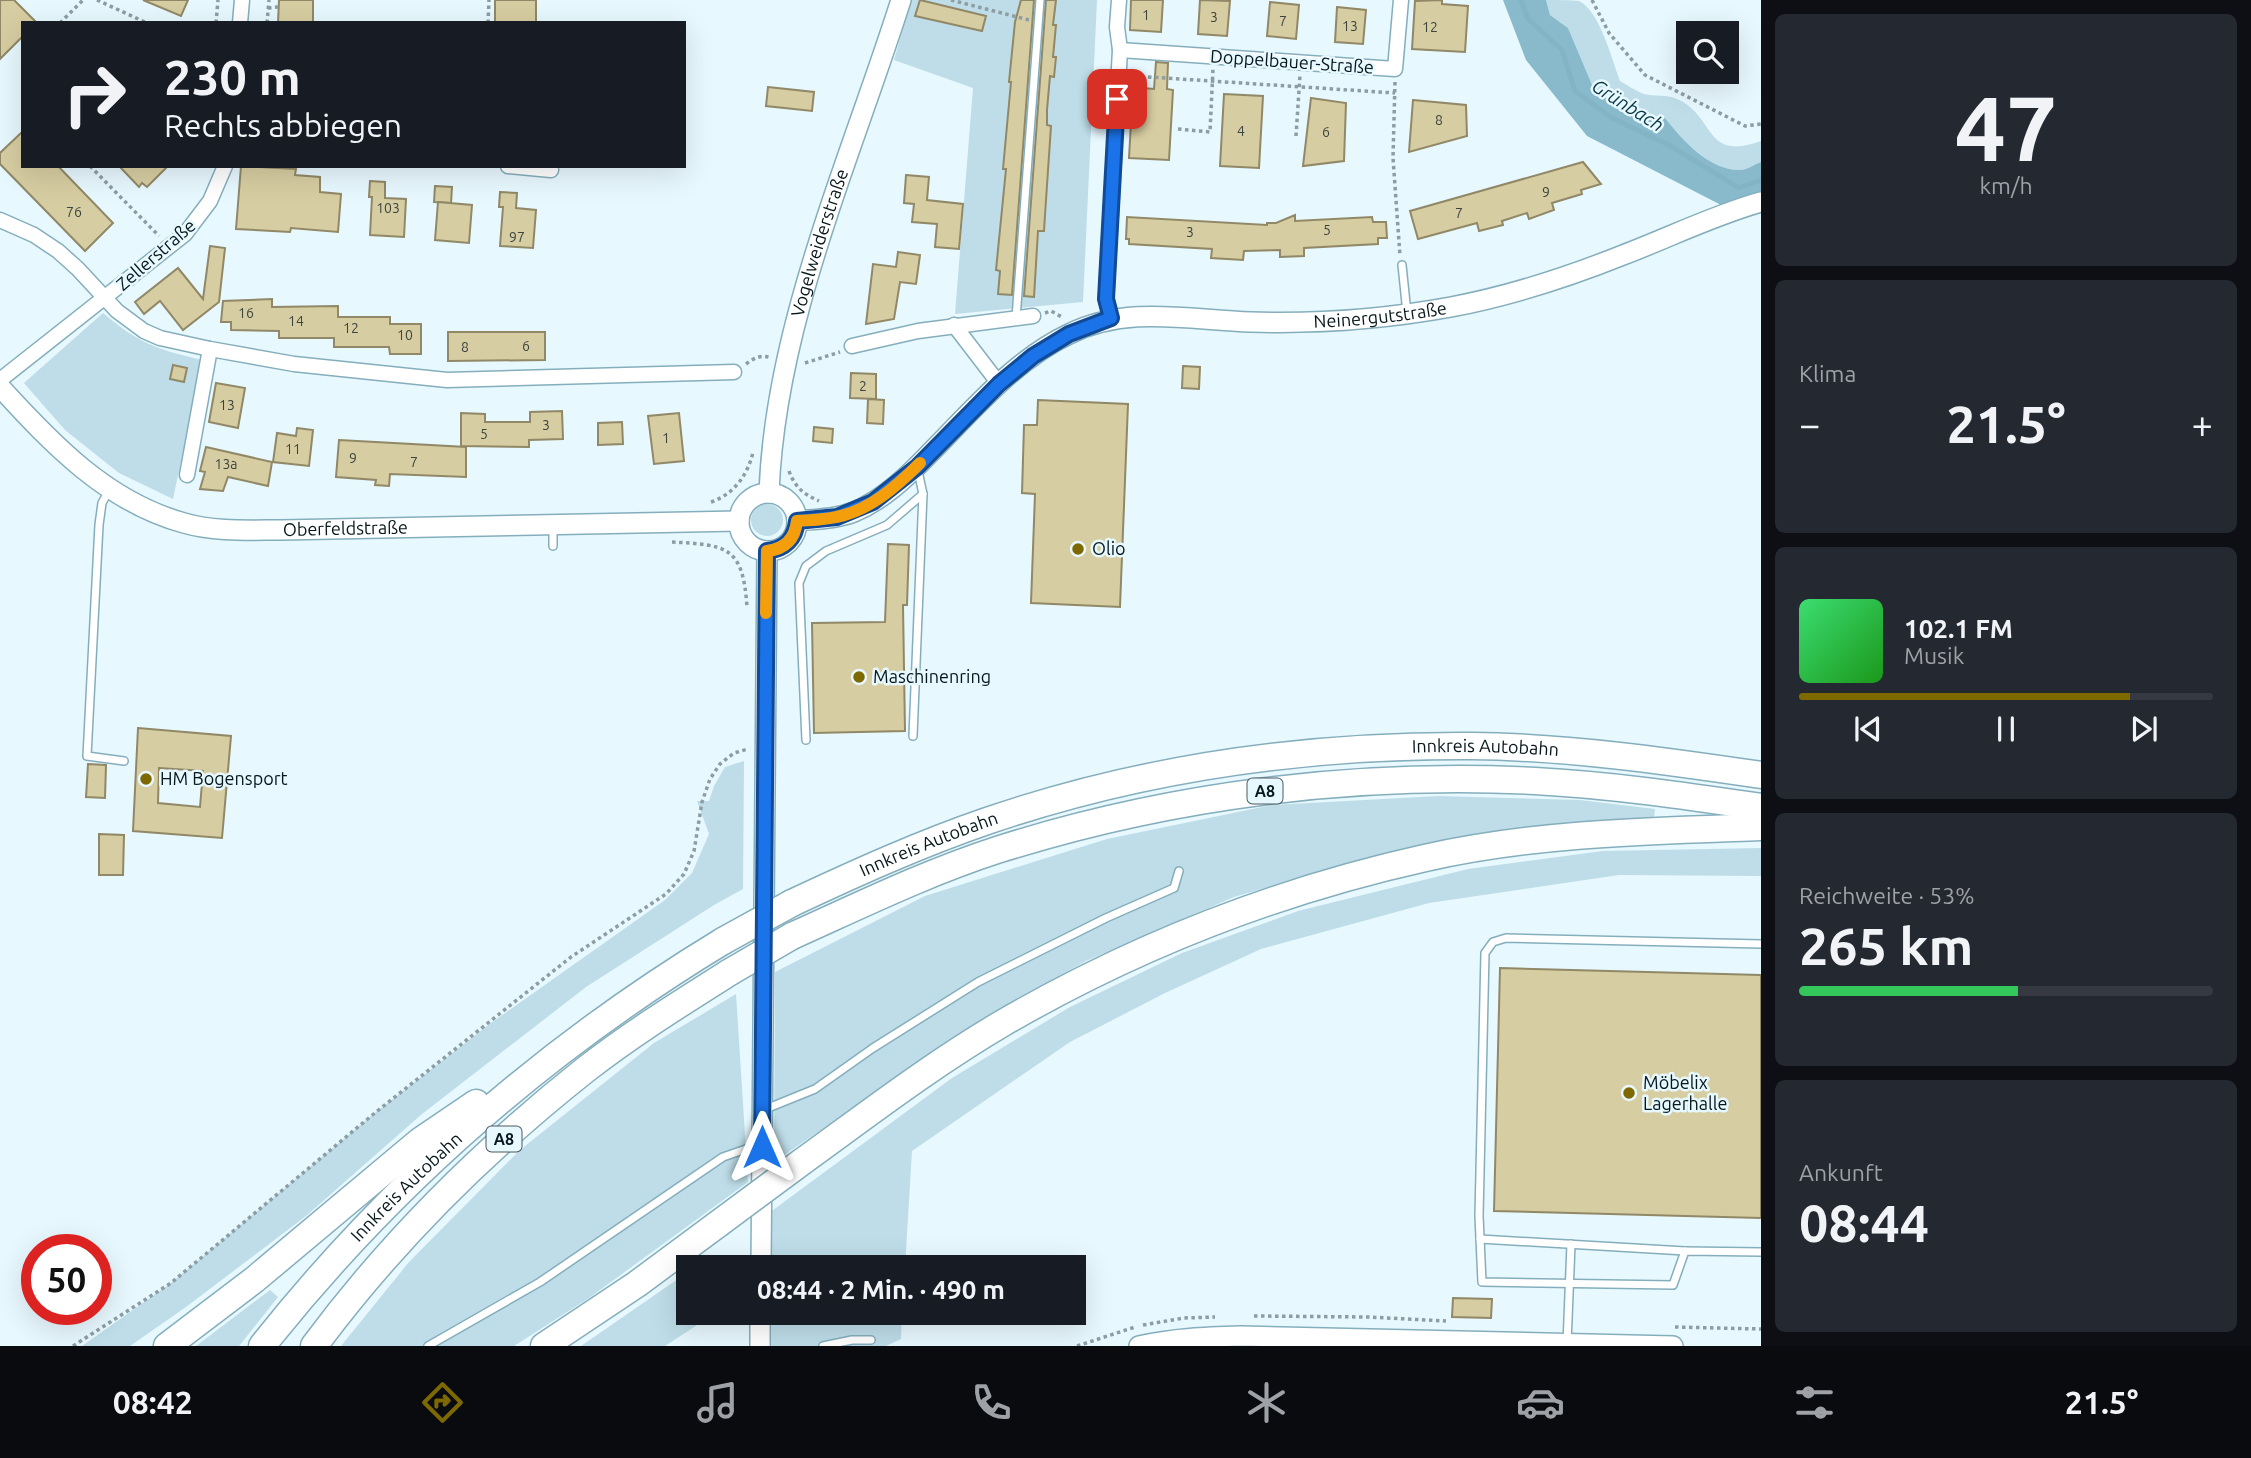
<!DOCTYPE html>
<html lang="de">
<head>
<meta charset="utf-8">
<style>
	body { margin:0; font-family:Ubuntu,sans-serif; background:#242831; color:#f1f3f6; height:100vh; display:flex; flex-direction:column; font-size:26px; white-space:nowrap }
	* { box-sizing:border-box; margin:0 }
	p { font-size:23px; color:#9ea1a6 }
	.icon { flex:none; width:38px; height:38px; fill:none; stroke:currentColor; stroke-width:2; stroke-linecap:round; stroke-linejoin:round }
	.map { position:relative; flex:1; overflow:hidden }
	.side { display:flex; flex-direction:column; gap:14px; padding:14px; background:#0d0f14; width:490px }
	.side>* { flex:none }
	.top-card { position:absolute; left:21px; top:21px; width:665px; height:147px; border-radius:0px; box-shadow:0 7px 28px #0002; background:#171b24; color:#f1f3f6; overflow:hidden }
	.buttons { position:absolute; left:1676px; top:21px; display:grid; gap:14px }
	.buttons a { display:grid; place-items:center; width:63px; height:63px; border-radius:0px; background:#171b24; box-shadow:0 7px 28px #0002; font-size:35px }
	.speed { position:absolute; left:21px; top:1234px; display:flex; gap:14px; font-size:35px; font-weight:700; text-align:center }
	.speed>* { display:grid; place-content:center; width:91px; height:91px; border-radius:50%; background:#171b24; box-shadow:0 7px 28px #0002; line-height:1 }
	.speed .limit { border:10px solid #d22; background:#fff; color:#111 }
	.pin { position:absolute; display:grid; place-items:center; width:60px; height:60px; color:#fff; margin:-30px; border-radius:14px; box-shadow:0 4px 10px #0006 }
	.me { position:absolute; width:77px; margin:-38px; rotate:0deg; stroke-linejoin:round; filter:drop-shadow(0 0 5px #0008) }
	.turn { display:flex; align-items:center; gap:24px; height:147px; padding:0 28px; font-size:32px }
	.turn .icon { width:91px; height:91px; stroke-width:2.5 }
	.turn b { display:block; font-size:49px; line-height:60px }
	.big { font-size:52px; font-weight:700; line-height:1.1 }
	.side .widget { flex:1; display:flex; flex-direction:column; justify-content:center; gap:10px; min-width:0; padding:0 24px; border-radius:10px; background:#242831 }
	.side .dial { align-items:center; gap:0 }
	.dial b { font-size:91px; line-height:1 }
	.song { display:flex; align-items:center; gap:21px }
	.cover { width:84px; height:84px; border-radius:10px; background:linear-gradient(135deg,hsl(140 70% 55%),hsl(120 70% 35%)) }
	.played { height:7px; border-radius:4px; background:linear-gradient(90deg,#7d6900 80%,#363941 80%) }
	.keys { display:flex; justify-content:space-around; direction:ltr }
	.heat { display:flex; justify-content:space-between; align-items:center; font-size:38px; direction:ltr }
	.charge { height:10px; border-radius:5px; background:linear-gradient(90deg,#34c759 53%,#363941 0) }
	.trip { position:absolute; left:676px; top:1255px; width:410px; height:70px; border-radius:0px; background:#171b24; box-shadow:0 7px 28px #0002; font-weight:700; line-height:70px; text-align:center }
	.dock { display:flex; height:112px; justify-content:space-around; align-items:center; background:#090b0e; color:#9ea1a6 }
	.dock .icon { width:49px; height:49px }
	.dock .on { color:#7d6900 }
	.dock b { font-size:32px; color:#f1f3f6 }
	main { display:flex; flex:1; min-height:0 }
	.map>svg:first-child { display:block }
</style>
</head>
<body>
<main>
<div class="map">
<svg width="1761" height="1346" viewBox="0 0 1761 1346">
	<rect width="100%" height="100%" fill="#e7f8fe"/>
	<g fill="#bedde8">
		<path d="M911 0H1097L1083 302 955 314 973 88 894 60Z"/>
		<path d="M1546 0C1555 0 1571 0 1579 1 1600 11 1612 60 1620 81 1627 85 1636 91 1644 94 1654 97 1667 94 1677 99 1716 116 1703 162 1761 141V162C1755 164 1747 170 1740 170 1708 170 1684 140 1665 118L1643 119 1615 105 1593 87 1568 28 1550 15Z"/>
		<path d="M103 313C140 344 156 349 202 360L173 499 119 473 65 430 24 383Z"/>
		<circle cx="767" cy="520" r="16"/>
		<path d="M744 761 743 889 714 905 586 987 422 1114 306 1216 186 1307 130 1346H82L171 1283 376 1112 491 1023 665 900 692 873 709 834 697 801H709L714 786 725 767Z"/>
		<path d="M1439 796 1580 800 1655 809 1654 818 1510 830 1385 853 1234 897 1086 961 982 1019 774 1162 775 972 925 896 1107 839 1272 805Z"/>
		<path d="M1761 848V876L1619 875 1429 903 1261 949 1165 993 1070 1042 912 1151 905 1267H768L769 1213 952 1078 1070 1007 1182 953 1298 911 1468 869 1603 851Z"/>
		<path d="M736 994 748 1182 589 1298 514 1346H341L409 1262 520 1150 654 1043Z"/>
		<path d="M688 1272V1312L711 1313V1316L665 1346H581Z"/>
		<path d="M270 1290 278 1297 239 1346H196Z"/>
		<path d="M768 1313H902L901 1339 886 1346H767Z"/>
	</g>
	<path fill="#88bacb" d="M1503 0H1546L1550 15 1568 28 1593 87 1615 105 1643 119 1665 118C1683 140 1708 170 1740 170 1747 170 1755 164 1761 162V193L1721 205 1587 136 1526 60Z"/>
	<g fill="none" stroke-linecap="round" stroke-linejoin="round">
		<path stroke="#82b4c5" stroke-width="5" d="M1521 0 1528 19 1562 50 1575 91 1612 118 1669 145 1739 188 1761 180"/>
	</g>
	<g fill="#d7cda2" stroke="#908866" stroke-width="2" fill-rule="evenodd">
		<path d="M0 0H14L37 23H23V36L0 59Z"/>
		<path d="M143 0H188L181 16Z"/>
		<path d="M279 0H313V23H278Z"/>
		<rect x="495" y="0" width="41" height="23"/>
		<path d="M920 0 986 16 982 31 915 16Z"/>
		<path d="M1021 0H1034L1012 295 998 294 1000 271 996 270 1006 169H1003L1011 82H1009L1015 22Z"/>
		<path d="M1046 0H1056L1053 25H1056L1053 57H1056L1054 77 1050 76 1047 110V125L1051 126 1045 215 1044 231H1038L1034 297 1024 296Z"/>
		<path d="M1131 0H1163L1161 32 1130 30Z"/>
		<path d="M1200 0 1230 1 1227 36 1198 34Z"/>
		<path d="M1442 0V4L1468 6 1465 52 1412 49 1415 1Z"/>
		<path d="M1270 2 1299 5 1296 39 1267 36Z"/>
		<path d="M1337 7 1366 10 1363 44 1335 42Z"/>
		<path d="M1156 62 1168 63 1167 89 1173 90 1169 160 1129 158 1133 87 1154 89Z"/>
		<path d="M768 87 814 92 812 111 766 106Z"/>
		<path d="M1224 94 1263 96 1259 168 1220 166Z"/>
		<path d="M1311 98 1346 103 1344 161 1303 166Z"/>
		<path d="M1413 100 1466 105 1467 136 1409 152Z"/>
		<path d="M23 131V166H58L113 223 85 251 0 164V153Z"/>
		<path d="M1583 162 1601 184 1581 190 1582 194 1552 203 1554 210 1529 219 1527 213 1502 221 1503 225 1479 231 1477 223 1418 239 1410 211Z"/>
		<path d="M119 166H168L147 187 142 183 139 187Z"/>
		<path d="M241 166 296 169 295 175 320 177V192L341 194 338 232 291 228 290 232 236 229Z"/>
		<path d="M906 175 929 177 927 200 963 204 959 249 935 247 937 224 912 222 914 204 904 203Z"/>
		<path d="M370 181 385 182V198L406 199 404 237 370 235 372 197H369Z"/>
		<path d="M435 186 452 187 451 203 434 202Z"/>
		<path d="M500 192 517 193 516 208 536 210 533 248 500 246 503 207H499Z"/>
		<path d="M438 202 472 205 469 243 435 240Z"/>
		<path d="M1295 215V221L1372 217 1373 222H1386L1387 238H1378V244L1304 248V256L1280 257V250L1244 251 1243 260 1211 258 1212 249 1129 244V239H1126L1127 217 1267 225V223H1276Z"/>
		<path d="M210 246 225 248 219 302 183 330 160 301 144 314 135 302 178 268 203 299Z"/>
		<path d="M898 252 920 255 916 284 900 282 894 319 866 324 873 264 896 267Z"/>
		<path d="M272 299V307L338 306V317H390V324H421V354H390L389 347H334V338H279V331L231 330V322H221L223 301Z"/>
		<path d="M448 332H545V360L448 361Z"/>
		<path d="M173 365 187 368 184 382 170 379Z"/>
		<path d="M1183 366 1200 367 1199 389 1182 388Z"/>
		<path d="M851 373 876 374V399L850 398Z"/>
		<path d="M216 383 245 388 238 428 209 422Z"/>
		<path d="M868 399 884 400 883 424 867 423Z"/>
		<path d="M1038 400 1128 404 1120 607 1031 603 1035 494 1022 493 1024 425H1037Z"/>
		<path d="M562 411 563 439 529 440V447L461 446V413L485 414V422H530V412Z"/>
		<path d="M679 413 684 461 654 464 648 416Z"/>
		<path d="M622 422 623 444 598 445V423Z"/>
		<path d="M814 427 833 429 832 443 813 441Z"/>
		<path d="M297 428 313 430 309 466 273 462 277 433 296 436Z"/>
		<path d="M339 440 466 447V477L390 474 389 486 375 485 376 480 336 477Z"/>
		<path d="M206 447 272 462 268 486 228 477 223 491 200 489 205 472 200 471Z"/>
		<path d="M888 544 909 545 907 605H903L905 731 814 733 812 623 885 622Z"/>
		<path d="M138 728 231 736 222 838 133 831ZM159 768 203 771 200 807 158 803Z"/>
		<path d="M88 764 106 765 105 798 86 797Z"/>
		<path d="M99 834 124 835 123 875H99Z"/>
		<path d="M1500 968 1761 975V1218L1494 1211Z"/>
		<path d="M1453 1298 1492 1299 1491 1318 1452 1317Z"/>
	</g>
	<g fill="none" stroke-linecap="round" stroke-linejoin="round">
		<defs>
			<g id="lane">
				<path d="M1402 265 1407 313"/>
				<path d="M1016 318 1040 0"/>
				<path d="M109 490 102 503 99 525 87 756 124 761"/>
				<path d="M553 526V546"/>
				<path d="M913 736 923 494 918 471"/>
				<path d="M806 740 799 583 806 566 826 551 887 525 923 494"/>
				<path d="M1761 944 1506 938 1493 942 1485 953 1479 1216 1482 1282 1673 1285 1685 1251 1761 1252"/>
				<path d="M763 1110 815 1089 873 1048 978 982 1106 918 1174 888 1179 871"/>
				<path d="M1480 1239 1685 1251"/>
				<path d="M1567 1344 1571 1244"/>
				<path d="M428 1346 540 1282 723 1157 749 1148 762 1147"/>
				<path d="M823 1346 852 1340H871"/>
			</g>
			<g id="street">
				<path d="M240 23 242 0"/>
				<path d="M1120 50 1395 69 1401 0"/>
				<path d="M508 166 551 170"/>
				<path d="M0 220 34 235 58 251 78 269 117 311 144 331 160 338 210 349 294 364 447 380 734 372"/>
				<path d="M1111 318 1106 299 1120 50 1117 27 1119 0"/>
				<path d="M954 325 1000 385"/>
				<path d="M852 346 918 331 1033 316"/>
				<path d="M0 380 185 234 210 201 225 166"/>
				<path d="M187 475 210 349"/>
			</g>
			<g id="secondary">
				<path id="s1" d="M0 387C52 444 107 502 184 523 215 532 249 530 281 530L739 521"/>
				<circle cx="768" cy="522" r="29"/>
				<path id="s2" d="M769 493C775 325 851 158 901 0"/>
				<path id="s3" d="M797 521C817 519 836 519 854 512 883 500 908 476 929 454 971 412 1014 360 1069 334 1128 305 1188 320 1251 322 1317 324 1385 319 1451 307 1509 296 1568 277 1623 255 1668 238 1714 215 1761 202"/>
				<path d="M761 1267 767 551"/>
				<path d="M760 1346V1312"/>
				<path d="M1139 1346C1173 1338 1207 1337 1241 1336L1673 1346"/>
			</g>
			<g id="highway">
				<path id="s4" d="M792 903C856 873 920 844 987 821 1142 768 1308 745 1471 746 1568 747 1666 761 1761 775"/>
				<path d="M792 936C859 906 926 873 997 850 1170 795 1354 772 1535 781 1611 785 1686 796 1761 807"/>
				<path d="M803 1161C868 1114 933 1064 1003 1023 1134 947 1277 891 1425 858 1535 833 1649 831 1761 827"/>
				<path d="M167 1346 254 1280 420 1141 476 1103"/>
				<path id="s5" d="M262 1346C391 1183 545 1049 723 941"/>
				<path d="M314 1346C391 1242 484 1150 585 1070 631 1034 681 1003 730 972"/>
				<path d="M544 1346 637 1284 718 1224"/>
			</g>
		</defs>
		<use href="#lane" stroke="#85aebc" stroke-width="10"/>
		<use href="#street" stroke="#85aebc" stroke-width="17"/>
		<use href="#secondary" stroke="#85aebc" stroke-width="22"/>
		<use href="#highway" stroke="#85aebc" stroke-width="29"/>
		<g stroke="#8c9da3" stroke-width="3.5" stroke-dasharray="3.5 3.5" stroke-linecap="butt">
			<path d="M97 0 147 23"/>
			<path d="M951 0 1029 20"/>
			<path d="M1592 0 1609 33 1645 75 1745 126 1761 124"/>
			<path d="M268 8 279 7"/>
			<path d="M60 23 83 0"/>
			<path d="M216 23 218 0"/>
			<path d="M267 23 269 0"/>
			<path d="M488 23 489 0"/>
			<path d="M1134 76 1395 93"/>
			<path d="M1395 82 1393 158 1400 256"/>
			<path d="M1178 129 1210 132 1213 69"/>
			<path d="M1296 136 1300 75"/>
			<path d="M90 166 159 236"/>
			<path d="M1045 313 1051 311 1062 317"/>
			<path d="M805 363 840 352"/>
			<path d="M746 364C754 358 762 354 771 358"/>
			<path d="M789 471C795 487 803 494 819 501"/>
			<path d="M711 502C733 495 748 475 753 452"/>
			<path d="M672 542C727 545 743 546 747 607"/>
			<path d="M1254 1316 1368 1317 1446 1321"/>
			<path d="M1143 1325 1184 1318 1215 1317"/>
			<path d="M1675 1327 1761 1329"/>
			<path d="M73 1346 171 1283 376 1112 571 957 666 894 684 874 694 851 702 802 710 779 720 764 734 753 748 749"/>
			<path d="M1077 1346 1135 1327"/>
		</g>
		<use href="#lane" stroke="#fff" stroke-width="7"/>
		<use href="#street" stroke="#fff" stroke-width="14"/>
		<use href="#secondary" stroke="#fff" stroke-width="19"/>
		<use href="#highway" stroke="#fff" stroke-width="26"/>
		<defs>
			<g id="highway-bridge">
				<path d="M723 941 792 903"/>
				<path d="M730 972 792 936"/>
				<path d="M718 1224 803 1161"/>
			</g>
		</defs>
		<use href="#highway-bridge" stroke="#85aebc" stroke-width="29" stroke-linecap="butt"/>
		<use href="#highway-bridge" stroke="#fff" stroke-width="26"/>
	</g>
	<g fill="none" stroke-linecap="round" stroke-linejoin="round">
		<defs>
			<path id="route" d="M762 1147 767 551C785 549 795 539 797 521L837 517 873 502 917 467 999 384 1033 356 1069 334 1111 318 1106 299 1117 99"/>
		</defs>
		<use href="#route" stroke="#114b97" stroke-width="18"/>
		<use href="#route" stroke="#1a73e8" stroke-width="12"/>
		<path stroke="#f59e0b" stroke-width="12" d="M766 613 767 551C785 549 795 539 797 521 810 520 824 520 836 517 869 511 897 486 920 463"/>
	</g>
	<g fill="#7d6900" stroke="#e7f8fe" stroke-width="2.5">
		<circle cx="1078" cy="549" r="7"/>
		<circle cx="859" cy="677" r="7"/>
		<circle cx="146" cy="779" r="7"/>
		<circle cx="1629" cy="1093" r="7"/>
	</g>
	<g text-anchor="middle" stroke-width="5" stroke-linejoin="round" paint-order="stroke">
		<g font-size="14" fill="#3b443e">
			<text x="1146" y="20">1</text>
			<text x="1214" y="22">3</text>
			<text x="1283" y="26">7</text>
			<text x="1350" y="31">13</text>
			<text x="1430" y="32">12</text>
			<text x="1439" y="125">8</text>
			<text x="1241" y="136">4</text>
			<text x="1326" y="137">6</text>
			<text x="1546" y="197">9</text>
			<text x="388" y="213">103</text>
			<text x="74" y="217">76</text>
			<text x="1459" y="218">7</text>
			<text x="1327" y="235">5</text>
			<text x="1190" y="237">3</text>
			<text x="517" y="242">97</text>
			<text x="246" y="318">16</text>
			<text x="296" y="326">14</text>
			<text x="351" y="333">12</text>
			<text x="405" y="340">10</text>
			<text x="526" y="351">6</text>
			<text x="465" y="352">8</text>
			<text x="863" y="391">2</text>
			<text x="227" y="410">13</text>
			<text x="546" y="430">3</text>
			<text x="484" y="439">5</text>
			<text x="666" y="443">1</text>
			<text x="293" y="454">11</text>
			<text x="353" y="463">9</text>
			<text x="414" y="467">7</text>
			<text x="226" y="469">13a</text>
		</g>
		<g fill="#e7f8fe" stroke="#4a5a60" stroke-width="2">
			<rect x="1247.5" y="778.5" width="35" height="25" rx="5"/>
			<rect x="486.5" y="1126.5" width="35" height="25" rx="5"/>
		</g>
		<g font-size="16" font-weight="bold" fill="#07171c">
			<text x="1265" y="797">A8</text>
			<text x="504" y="1145">A8</text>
		</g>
		<g font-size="18" fill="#07171c" stroke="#e7f8fe">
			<text transform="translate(1292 62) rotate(4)" y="6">Doppelbauer-Straße</text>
			<text dy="6" stroke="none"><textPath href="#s2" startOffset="256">Vogelweiderstraße</textPath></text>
			<text transform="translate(156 255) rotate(-41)" y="6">Zellerstraße</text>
			<text dy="6" stroke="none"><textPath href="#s3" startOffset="653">Neinergutstraße</textPath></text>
			<text dy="6" stroke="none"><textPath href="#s1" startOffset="394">Oberfeldstraße</textPath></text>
			<text dy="6" stroke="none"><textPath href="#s4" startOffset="718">Innkreis Autobahn</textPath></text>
			<text dy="6" stroke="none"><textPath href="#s4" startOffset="149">Innkreis Autobahn</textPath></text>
			<text dy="6" stroke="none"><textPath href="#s5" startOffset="215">Innkreis Autobahn</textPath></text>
		</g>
		<g font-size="18" fill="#07171c" stroke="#e7f8fe" text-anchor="start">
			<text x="1092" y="555">Olio</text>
			<text x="873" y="683">Maschinenring</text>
			<text x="160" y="785">HM Bogensport</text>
			<text x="1643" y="1089">Möbelix<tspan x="1643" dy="21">Lagerhalle</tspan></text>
		</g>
		<g font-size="19" font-style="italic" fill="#083744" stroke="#e7f8fe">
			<text transform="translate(1628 105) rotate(32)" y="7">Grünbach</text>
		</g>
	</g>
</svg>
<div class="buttons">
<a><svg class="icon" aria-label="search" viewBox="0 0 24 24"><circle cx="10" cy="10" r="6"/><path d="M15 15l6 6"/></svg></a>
</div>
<div class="speed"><div class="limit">50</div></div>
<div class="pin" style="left:1117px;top:99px;background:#d93025"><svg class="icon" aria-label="arrive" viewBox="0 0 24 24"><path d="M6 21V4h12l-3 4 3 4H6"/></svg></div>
<svg class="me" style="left:762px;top:1147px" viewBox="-20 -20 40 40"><path d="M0-17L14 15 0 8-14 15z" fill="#1a73e8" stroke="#fff" stroke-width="4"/></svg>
<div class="trip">08:44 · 2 Min. · 490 m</div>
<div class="top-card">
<div class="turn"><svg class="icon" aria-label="right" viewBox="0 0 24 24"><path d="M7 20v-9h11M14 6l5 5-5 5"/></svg><div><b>230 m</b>Rechts abbiegen</div></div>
</div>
</div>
<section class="side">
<div class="widget dial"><b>47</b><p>km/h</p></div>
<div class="widget"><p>Klima</p>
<div class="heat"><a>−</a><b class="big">21.5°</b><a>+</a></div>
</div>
<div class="widget">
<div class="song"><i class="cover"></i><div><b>102.1 FM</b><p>Musik</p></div></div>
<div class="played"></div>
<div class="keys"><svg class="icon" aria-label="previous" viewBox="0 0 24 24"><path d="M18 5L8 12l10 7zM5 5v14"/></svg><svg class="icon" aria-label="pause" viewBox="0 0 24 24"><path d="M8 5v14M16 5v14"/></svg><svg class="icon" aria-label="next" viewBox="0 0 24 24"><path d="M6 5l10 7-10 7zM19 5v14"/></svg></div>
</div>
<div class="widget"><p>Reichweite · 53%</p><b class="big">265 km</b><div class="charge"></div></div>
<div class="widget"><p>Ankunft</p><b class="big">08:44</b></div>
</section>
</main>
<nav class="dock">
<b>08:42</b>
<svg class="icon on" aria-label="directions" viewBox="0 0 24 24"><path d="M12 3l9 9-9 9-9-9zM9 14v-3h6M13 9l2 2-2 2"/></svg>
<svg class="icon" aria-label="music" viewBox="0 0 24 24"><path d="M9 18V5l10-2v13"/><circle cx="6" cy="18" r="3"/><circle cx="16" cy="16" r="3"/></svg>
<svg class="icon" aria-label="phone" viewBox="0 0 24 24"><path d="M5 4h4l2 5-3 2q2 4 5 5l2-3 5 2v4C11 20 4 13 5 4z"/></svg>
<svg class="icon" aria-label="climate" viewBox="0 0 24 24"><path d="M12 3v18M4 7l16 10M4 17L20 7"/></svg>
<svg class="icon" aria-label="car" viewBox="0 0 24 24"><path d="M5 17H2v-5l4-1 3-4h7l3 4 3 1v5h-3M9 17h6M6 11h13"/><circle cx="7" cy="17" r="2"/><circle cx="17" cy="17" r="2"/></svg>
<svg class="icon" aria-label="filters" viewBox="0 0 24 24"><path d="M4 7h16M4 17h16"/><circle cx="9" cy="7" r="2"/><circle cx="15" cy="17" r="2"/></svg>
<b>21.5°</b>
</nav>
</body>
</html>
